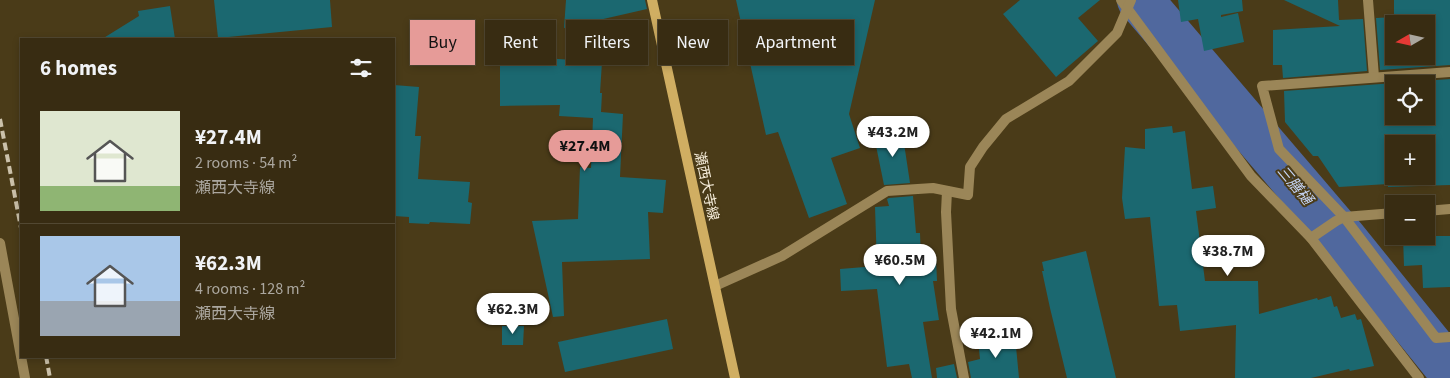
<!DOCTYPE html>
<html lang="en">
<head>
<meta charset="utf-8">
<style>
	:root { --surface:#382c12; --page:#433820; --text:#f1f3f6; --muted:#aba79f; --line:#524832; --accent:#e69b98 }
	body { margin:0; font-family:"Source Sans 3","Noto Sans JP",sans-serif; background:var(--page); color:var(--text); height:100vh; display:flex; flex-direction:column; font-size:19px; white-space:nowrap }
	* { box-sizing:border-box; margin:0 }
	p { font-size:16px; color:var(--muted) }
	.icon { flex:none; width:28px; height:28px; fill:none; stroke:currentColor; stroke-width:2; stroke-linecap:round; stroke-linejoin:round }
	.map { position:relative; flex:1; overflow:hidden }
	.panel { position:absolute; left:20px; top:38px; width:375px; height:320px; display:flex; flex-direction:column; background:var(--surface); border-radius:0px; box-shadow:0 2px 8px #0003,0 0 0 1px var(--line) }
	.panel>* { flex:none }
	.guide { position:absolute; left:410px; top:20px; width:475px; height:45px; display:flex; gap:10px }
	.needle { width:32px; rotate:261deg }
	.controls { position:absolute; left:1385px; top:15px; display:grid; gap:10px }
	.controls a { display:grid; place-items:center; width:50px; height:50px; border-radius:0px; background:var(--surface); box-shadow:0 2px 8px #0003,0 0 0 1px var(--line); font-size:25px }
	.price { position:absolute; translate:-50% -42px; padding:0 11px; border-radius:18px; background:#fff; color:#222; font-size:16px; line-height:32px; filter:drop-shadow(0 1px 2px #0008) }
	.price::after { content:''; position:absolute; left:50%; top:30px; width:15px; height:11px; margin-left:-8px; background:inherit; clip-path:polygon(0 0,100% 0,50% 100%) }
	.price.on { background:var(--accent); color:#111 }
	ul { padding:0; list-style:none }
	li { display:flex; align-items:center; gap:15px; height:125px; padding:0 20px }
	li+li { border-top:1px solid var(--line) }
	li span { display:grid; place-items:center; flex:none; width:140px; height:100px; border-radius:0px; color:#555 }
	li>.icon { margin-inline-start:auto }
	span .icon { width:60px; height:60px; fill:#fffc; stroke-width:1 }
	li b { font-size:21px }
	h2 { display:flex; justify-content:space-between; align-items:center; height:60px; padding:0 20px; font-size:21px }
	.tag { padding:0 18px; border-radius:0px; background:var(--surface); box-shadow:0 2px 8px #0003,0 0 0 1px var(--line); font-size:18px; line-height:45px }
	.tag.on { background:var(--accent); color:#111 }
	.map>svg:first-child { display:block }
</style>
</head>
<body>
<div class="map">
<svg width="1450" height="378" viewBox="0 0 1450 378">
	<rect width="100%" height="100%" fill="#4a3b18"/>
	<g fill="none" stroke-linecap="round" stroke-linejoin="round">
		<path stroke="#50689e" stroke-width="46" d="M1140,0L1344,239L1450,370"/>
	</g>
	<g fill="#1b6870" fill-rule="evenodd">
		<path d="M214,0H330L332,27L218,38Z"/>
		<path d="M566,0H645L647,9L564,28Z"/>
		<path d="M736,0H875L849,114L860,148L831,158L847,204L809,218L778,132L766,135Z"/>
		<path d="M1020,0H1100L1078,18L1098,41L1056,77L1003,14Z"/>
		<path d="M1178,0H1242L1243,11L1221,15V17L1238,13L1244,42L1204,51L1198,19L1181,22Z"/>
		<path d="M1284,0H1338L1339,20L1363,19L1367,71L1283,78L1282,65H1273V30L1340,26Z"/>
		<path d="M1394,0H1450V65L1380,70L1376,18L1394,17ZM1394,24H1426V56H1394Z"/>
		<path d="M170,6L175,39H102L139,16L138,11Z"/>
		<path d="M500,55L602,62L600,93H602L601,112L623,114L620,177L666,180L663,213L648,212L650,259L562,262L564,316L553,317L532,221L578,219L580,167L591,168L593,118L559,116L560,105L500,106Z"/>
		<path d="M1450,79V185L1388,187V184L1339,187L1318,156H1313L1285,122L1284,91ZM1394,84H1426V116H1394ZM1394,144H1426V176H1394Z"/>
		<path d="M394,85L419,87L415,136H421L418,179L470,182L468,202L472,203L470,224L430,222L429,224L409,223V217L394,216Z"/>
		<path d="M1172,126L1173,133L1185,131L1192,189L1213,186L1216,208L1196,211L1205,281H1258L1259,314L1317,298L1318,300L1331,296L1334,307L1337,306L1341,318L1355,314L1357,320L1361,319L1374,366L1350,371L1349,369L1311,378H1235L1236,325L1180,331L1177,305L1159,306L1150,217L1125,219L1122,198L1125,147L1145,149V129Z"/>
		<path d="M902,130L910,183L884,185L874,136Z"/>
		<path d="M913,196L916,233H920L921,259H936L937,281H933L939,320L923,322L932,378H912L909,364L887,367L877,289L841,291L840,269L877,266L875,207L889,206L887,199L889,198Z"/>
		<path d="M1403,236H1450V287L1423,288L1422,265L1404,266Z"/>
		<path d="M1086,251L1096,294L1116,378H1067L1050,308L1042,271H1044L1042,262Z"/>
		<path d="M667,319L673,349L565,372L558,342Z"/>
		<path d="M502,326H524L523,345H502Z"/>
		<path d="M1015,336L1019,378H971L968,362L980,359L978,340Z"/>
		<path d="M954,364L957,378H937L936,368Z"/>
	</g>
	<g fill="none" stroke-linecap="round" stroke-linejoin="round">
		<g stroke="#9b8658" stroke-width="10">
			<path d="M1121,0L1251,176L1311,238L1419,378"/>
			<path d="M1368,0L1374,77"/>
			<path d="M1450,72L1262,86L1279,149L1344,217L1436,338L1450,337"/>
			<path d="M947,191L946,212L951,309L964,378"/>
			<path d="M1426,211L1450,209"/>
			<path d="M1311,238L1336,221L1344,217L1394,213"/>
			<path d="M0,243L25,378"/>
			<path d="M715,286L782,256L887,191L933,188L968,195L970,167L983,147L1006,119L1069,81L1117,33L1131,0"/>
		</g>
		<path stroke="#d0ae62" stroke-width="10" d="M652,0L735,378"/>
		<g stroke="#cbc1aa" stroke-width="4" stroke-dasharray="8 4" stroke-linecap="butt">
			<path d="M0,119L21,228"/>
			<path d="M46,356L50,378"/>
		</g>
	</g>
	<g text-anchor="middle" stroke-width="4" stroke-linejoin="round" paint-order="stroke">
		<g font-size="14" fill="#f4ebd8" stroke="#4a3b18">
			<text transform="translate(707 186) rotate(78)" y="5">瀬西大寺線</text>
		</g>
		<g font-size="15" font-style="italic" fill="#c6d5f6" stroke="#4a3b18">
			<text transform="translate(1295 185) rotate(50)" y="5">三膳樋</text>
		</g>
	</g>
</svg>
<div class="controls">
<a><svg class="needle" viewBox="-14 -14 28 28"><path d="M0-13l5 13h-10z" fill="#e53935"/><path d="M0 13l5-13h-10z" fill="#aba79f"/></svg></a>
<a><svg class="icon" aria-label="locate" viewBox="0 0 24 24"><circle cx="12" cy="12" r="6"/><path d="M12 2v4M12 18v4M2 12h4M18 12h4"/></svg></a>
<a>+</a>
<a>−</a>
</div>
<b class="price" style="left:893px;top:158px">¥43.2M</b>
<b class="price on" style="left:585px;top:172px">¥27.4M</b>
<b class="price" style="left:1228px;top:277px">¥38.7M</b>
<b class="price" style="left:900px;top:286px">¥60.5M</b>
<b class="price" style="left:513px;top:335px">¥62.3M</b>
<b class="price" style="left:996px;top:359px">¥42.1M</b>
<div class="guide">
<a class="tag on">Buy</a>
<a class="tag">Rent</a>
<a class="tag">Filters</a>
<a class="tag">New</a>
<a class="tag">Apartment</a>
</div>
<section class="panel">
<h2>6 homes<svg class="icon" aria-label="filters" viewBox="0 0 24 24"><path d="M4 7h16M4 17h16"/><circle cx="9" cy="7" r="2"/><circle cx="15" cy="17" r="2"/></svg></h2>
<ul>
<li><span style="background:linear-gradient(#dfe7d0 75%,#8fb573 0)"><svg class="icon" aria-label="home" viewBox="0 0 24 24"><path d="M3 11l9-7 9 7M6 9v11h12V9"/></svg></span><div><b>¥27.4M</b><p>2 rooms · 54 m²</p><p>瀬西大寺線</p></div></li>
<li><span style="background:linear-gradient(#a9c7e8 65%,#9aa5b1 0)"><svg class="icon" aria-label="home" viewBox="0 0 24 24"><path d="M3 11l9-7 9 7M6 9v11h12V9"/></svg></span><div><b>¥62.3M</b><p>4 rooms · 128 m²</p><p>瀬西大寺線</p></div></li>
</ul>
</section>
</div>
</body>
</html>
